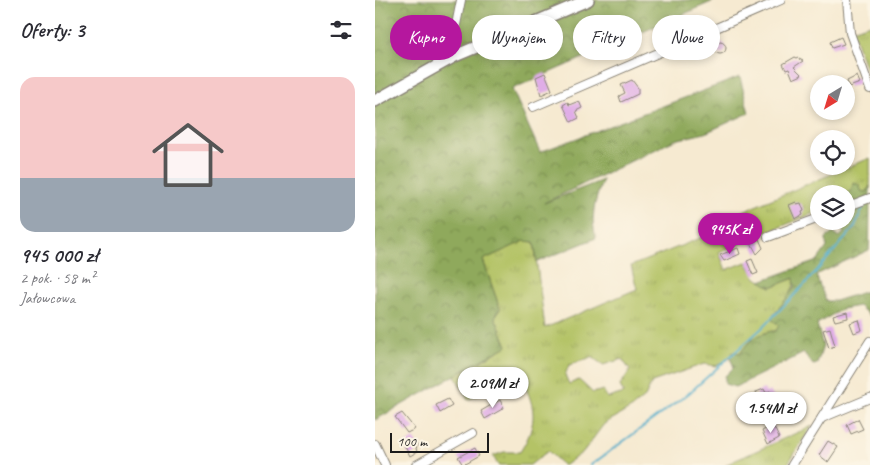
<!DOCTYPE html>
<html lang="pl">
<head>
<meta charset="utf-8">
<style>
	:root { --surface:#fff; --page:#f2f2f3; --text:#2b2b33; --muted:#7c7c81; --line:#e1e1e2; --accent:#b5179e }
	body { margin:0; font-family:Caveat,sans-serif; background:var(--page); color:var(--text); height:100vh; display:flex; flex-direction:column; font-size:19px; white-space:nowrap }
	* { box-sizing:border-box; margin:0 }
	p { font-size:16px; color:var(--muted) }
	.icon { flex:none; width:28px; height:28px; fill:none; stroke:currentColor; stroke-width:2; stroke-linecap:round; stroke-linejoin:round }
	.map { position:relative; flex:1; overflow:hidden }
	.sheet { display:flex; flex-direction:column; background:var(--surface); width:375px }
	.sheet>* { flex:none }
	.hud { position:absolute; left:15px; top:15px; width:405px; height:45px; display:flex; gap:10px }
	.needle { width:32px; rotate:218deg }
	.tools { position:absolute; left:435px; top:75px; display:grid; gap:10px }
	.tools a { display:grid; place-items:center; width:45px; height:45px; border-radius:50%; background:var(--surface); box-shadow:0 2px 8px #0003; font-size:25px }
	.scale { position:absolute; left:15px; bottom:12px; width:99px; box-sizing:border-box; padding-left:5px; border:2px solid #1c1c1c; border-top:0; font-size:14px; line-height:18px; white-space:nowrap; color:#1c1c1c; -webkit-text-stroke:4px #fcf5e5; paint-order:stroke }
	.price { position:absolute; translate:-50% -42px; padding:0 11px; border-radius:18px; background:#fff; color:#222; font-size:16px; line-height:32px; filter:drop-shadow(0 1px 2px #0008) }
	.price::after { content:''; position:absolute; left:50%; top:30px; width:15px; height:11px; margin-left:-8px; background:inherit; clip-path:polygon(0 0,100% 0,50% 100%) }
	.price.selected { background:var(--accent); color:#fff }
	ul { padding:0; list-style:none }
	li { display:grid; align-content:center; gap:10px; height:265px; padding:0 20px }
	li+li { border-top:1px solid var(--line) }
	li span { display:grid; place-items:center; height:155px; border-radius:15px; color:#555 }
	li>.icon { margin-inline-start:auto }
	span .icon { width:90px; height:90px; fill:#fffc; stroke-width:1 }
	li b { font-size:21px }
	h2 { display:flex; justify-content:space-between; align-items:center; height:60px; padding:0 20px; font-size:21px }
	.chip { padding:0 18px; border-radius:22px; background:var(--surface); box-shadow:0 2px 8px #0003; font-size:18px; line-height:45px }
	.chip.selected { background:var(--accent); color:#fff }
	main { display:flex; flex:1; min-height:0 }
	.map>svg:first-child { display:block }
</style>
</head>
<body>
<main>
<section class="sheet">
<h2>Oferty: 3<svg class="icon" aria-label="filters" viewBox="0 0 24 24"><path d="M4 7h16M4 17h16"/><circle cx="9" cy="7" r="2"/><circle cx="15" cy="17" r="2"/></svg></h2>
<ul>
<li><span style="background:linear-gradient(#f6c9c9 65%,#9aa5b1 0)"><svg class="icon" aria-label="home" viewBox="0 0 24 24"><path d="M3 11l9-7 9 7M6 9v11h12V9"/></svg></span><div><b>945 000 zł</b><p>2 pok. · 58 m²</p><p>Jałowcowa</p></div></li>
</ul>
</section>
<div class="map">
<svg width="495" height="465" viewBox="0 0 495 465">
	<defs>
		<pattern id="grass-tufts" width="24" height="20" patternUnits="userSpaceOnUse" patternTransform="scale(1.25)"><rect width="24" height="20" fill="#b4c366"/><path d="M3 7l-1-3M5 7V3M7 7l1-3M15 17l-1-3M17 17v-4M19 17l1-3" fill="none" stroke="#9aa758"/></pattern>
		<pattern id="forest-crowns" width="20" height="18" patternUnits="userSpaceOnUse" patternTransform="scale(1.25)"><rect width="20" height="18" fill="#8fa95b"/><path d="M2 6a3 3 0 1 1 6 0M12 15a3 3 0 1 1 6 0" fill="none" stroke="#74894a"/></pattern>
	</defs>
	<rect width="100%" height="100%" fill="#fcf5e5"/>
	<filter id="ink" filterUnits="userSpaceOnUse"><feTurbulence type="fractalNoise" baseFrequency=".02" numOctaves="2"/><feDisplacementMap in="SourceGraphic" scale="10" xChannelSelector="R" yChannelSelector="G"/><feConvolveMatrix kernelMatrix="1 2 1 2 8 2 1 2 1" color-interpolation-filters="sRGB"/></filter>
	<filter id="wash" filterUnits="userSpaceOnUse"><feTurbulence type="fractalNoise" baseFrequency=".0096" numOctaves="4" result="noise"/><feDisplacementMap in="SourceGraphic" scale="20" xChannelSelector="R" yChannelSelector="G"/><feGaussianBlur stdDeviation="1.12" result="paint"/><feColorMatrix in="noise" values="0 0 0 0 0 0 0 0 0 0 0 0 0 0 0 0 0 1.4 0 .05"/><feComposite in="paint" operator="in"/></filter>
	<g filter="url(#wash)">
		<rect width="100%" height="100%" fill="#f6ead1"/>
		<g fill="url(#grass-tufts)" stroke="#687041" fill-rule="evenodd">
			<path d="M495,24V80L477,30Z"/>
			<path d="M495,158V185L492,192L444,194V211L344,252L351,270L371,262L381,278L396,287L420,278C419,295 404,305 396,319L405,325L401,331C387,331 372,342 366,353L358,352L355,358L341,366L329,364L277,382L270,397L258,407L229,424L208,452L190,465H188L173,451L155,465H123L118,456L129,452H145C164,422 161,405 144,375L93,400L80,376L132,346L120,317L125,309L108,260L149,241L159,242L170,328L262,289L256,266L343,231L354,217ZM217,357L228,365L247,359L255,370L245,386L249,393L233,398L228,390L218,393L204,380L194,384L190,375L194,365Z"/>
			<path d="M437,426L412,465H351L352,464Z"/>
		</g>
		<g fill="url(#forest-crowns)" stroke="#56623c">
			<path d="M0,0H341L137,89L165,152L365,77L374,113L330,133L300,140L169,203L228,180C220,200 215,216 221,238L162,262L159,242L149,241L108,260L125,309L120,317L132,346L0,420Z"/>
			<path d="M479,183L485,185L486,191L492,192L495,186L494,250L441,275L451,301H460L495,290V316L484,306L467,309L442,324L448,346L442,364L438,365L429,353L360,387L350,384V376L359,367L355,358L358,352L366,353C372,341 387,331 401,331L404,325L396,319L412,298L420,286L419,278L396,287L385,281L442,261L452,247L451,238L458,233L464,237L469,233L464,227V221H471V194H463L475,192Z"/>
		</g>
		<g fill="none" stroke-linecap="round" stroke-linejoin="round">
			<path stroke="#4caccb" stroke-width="2" d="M216,465L313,394L387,328L431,283L479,228L490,203"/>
		</g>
		<g id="blocks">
			<g fill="#e0ade7">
				<path d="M288,31L292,41L284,44L280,35Z"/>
				<path d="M466,37L469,44L457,48L455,42Z"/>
				<circle cx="345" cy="48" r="6"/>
				<path d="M420,57L428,61L419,67L427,75L418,79L414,69L411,70L408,64Z"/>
				<path d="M170,73L177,90L166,95L161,77Z"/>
				<path d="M482,76L485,83L474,87L472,81Z"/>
				<path d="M257,80L263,88V94L246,102L244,96L250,93L246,85Z"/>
				<path d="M204,101L207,108L201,111L204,118L196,122L188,105L193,102L194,105Z"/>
				<path d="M421,202L422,204L426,203L429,211L427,212L428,215L420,219L414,205Z"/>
				<path d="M384,239L388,248L382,254L376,243Z"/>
				<path d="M363,248L365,254L349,261L345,255Z"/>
				<path d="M377,259L383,273L378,275L372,261Z"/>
				<path d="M472,312L473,318L460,321L458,316Z"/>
				<path d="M484,320L487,330L479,333L475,323Z"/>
				<path d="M455,328L460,346L454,348L448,330Z"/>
				<path d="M389,389L391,393L395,391L400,400L394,403L395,407L389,409L381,392Z"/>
				<path d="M73,399L77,406L65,413L61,405Z"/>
				<path d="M125,400L129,408L110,419L106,411Z"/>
				<path d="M27,413L40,429L32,433L20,417Z"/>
				<path d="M483,419L488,429L476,434L472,425Z"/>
				<path d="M398,425L404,438L393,444L387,431Z"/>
				<path d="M39,439L43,446L41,448L42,452L35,456L29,445Z"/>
				<path d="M453,441L463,447L453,462L444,455Z"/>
				<path d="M100,448L104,456L88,465L83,457Z"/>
			</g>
		</g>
	</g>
	<g filter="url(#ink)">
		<use href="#blocks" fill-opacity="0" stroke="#898376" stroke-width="1"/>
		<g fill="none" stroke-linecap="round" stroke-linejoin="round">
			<g stroke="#898376" stroke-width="10">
				<g id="street">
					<path d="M472,0L475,33L495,89"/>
					<path d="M80,56L77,45L86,0"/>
					<path d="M158,107L406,0"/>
					<path d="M471,207L495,198"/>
					<path d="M393,237L444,218"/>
					<path d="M447,418L495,398"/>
					<path d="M0,444L10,465"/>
					<path d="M41,465L98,433"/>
					<path d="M417,465L495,341"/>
				</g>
			</g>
			<g stroke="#898376" stroke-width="14">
				<path id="secondary" d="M0,101L80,56L213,0"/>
			</g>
			<use href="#street" stroke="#fff" stroke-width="8"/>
			<use href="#secondary" stroke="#fff" stroke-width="11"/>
		</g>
	</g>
</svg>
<div class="tools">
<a><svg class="needle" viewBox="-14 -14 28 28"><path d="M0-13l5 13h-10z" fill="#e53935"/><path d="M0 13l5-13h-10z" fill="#7c7c81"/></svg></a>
<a><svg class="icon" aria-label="locate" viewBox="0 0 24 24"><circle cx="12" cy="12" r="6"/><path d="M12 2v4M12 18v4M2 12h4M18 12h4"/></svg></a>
<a><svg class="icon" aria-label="layers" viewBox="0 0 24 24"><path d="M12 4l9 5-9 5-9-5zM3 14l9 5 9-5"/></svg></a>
</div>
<div class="scale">100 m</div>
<b class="price selected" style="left:355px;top:255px">945K zł</b>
<b class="price" style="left:118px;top:409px">2.09M zł</b>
<b class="price" style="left:396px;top:434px">1.54M zł</b>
<div class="hud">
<a class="chip selected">Kupno</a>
<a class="chip">Wynajem</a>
<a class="chip">Filtry</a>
<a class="chip">Nowe</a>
</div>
</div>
</main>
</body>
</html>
